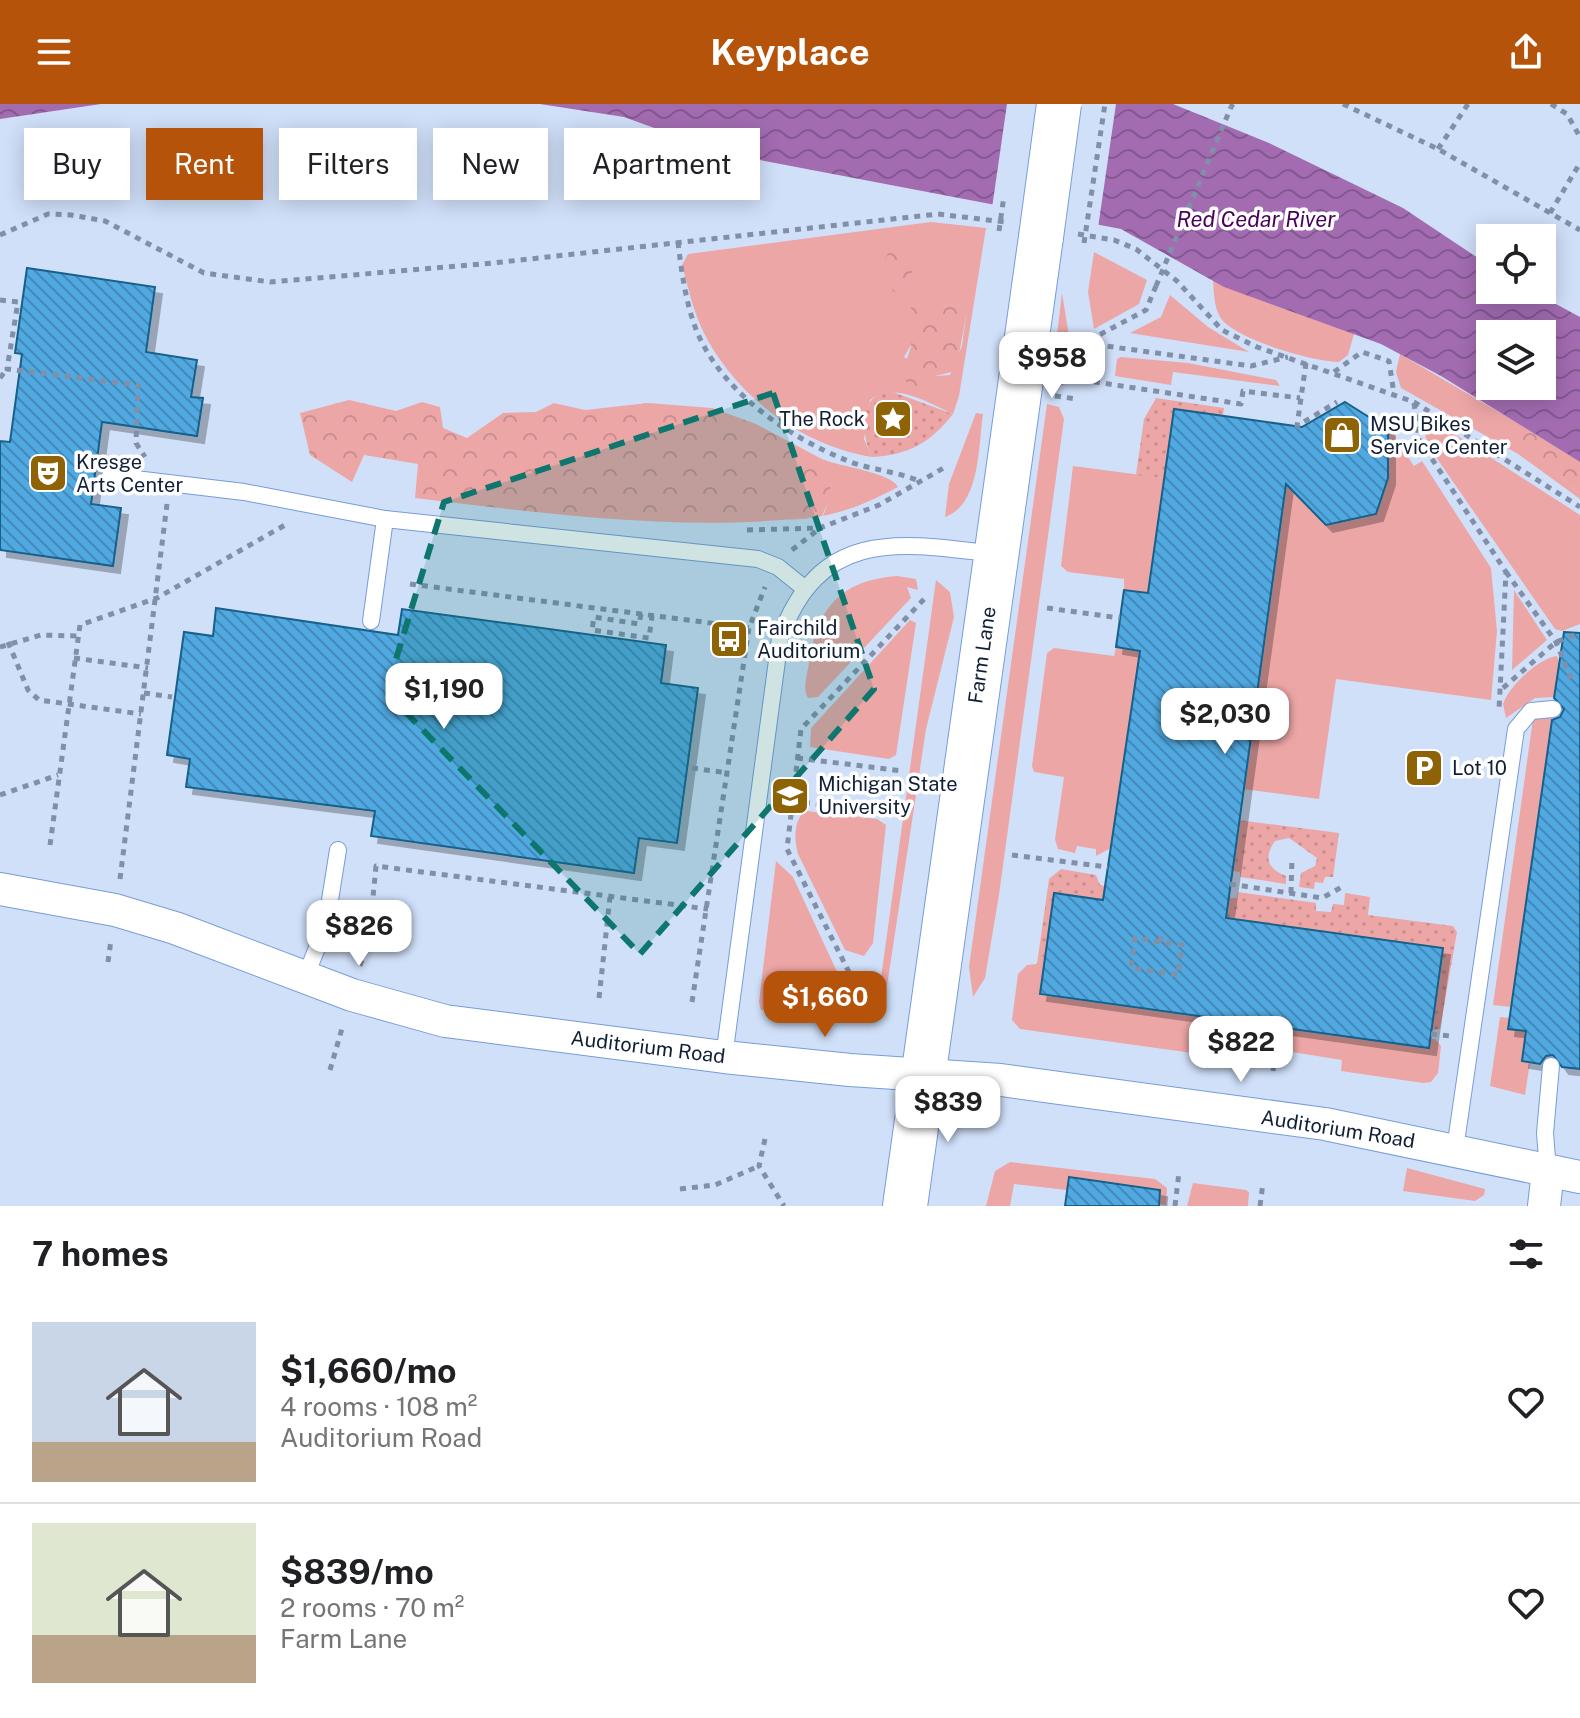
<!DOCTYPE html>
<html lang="en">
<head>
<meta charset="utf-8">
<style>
	:root { --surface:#fff; --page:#f2f2f2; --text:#202124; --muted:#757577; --line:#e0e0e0; --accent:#b45309 }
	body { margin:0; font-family:"Public Sans",sans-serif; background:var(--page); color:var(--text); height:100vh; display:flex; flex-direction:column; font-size:30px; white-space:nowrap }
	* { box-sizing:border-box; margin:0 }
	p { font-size:26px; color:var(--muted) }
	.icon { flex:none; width:44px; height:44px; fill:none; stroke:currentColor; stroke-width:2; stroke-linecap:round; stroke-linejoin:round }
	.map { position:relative; height:1102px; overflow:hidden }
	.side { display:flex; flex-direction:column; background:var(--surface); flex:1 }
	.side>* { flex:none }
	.top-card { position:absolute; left:24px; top:24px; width:800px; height:72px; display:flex; gap:16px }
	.fabs { position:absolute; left:1476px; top:120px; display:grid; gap:16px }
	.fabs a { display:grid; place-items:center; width:80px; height:80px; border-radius:0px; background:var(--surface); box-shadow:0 4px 20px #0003; font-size:40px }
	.price { position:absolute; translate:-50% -68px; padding:0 18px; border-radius:16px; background:#fff; color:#222; font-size:26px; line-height:52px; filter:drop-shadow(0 2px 4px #0008) }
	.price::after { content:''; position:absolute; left:50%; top:48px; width:24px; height:18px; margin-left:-12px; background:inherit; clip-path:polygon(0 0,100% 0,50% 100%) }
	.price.active { background:var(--accent); color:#fff }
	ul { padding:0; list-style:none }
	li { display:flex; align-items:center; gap:24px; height:200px; padding:0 32px }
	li+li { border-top:2px solid var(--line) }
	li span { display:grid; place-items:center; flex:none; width:224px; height:160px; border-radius:0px; color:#555 }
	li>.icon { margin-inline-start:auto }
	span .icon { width:96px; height:96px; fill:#fffc; stroke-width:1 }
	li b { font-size:34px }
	h2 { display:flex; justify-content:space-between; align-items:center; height:96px; padding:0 32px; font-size:34px }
	.chip { padding:0 28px; border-radius:0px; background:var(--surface); box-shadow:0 4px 20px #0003; font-size:28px; line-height:72px }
	.chip.active { background:var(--accent); color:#fff }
	header { display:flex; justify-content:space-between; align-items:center; height:104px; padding:0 32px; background:var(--accent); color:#fff; font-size:36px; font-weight:700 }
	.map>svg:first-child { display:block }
</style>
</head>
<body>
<header><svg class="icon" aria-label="menu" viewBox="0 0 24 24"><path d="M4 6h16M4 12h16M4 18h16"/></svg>Keyplace<svg class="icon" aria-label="share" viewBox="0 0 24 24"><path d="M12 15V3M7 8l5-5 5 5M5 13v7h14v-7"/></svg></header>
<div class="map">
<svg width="1580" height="1102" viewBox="0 0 1580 1102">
	<defs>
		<pattern id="forest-crowns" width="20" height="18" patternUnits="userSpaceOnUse" patternTransform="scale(2)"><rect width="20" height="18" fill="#eda6a6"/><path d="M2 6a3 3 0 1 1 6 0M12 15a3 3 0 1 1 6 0" fill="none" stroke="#ca8e90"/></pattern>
		<pattern id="garden-dots" width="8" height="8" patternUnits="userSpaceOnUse" patternTransform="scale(2)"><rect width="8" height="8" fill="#eda6a6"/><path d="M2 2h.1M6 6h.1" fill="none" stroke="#ca8e90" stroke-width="1.8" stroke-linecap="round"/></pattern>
		<pattern id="water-waves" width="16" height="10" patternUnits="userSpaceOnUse" patternTransform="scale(2)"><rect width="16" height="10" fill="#a36cb1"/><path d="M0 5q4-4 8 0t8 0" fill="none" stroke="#835891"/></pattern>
		<pattern id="building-back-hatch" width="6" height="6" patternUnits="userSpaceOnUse" patternTransform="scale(2)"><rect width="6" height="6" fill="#51a9e1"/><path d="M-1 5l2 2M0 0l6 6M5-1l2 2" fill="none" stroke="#4289b7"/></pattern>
		<filter id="shadow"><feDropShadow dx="7" dy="7" stdDeviation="0" flood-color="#0004"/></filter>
	</defs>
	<rect width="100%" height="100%" fill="#d0e0f9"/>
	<g fill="#eda6a6" fill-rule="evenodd">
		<path d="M931,118L986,124L959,292L953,310C929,299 894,277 870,296L864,335L872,353C802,342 734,291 703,227C693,206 688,183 682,161L688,150ZM966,212L962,242L950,271L935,272L904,253L911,241Z"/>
		<path d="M1094,148L1147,176L1139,200L1094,225L1088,188Z"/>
		<path d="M1213,176L1354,230L1348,251L1339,258C1310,257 1247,238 1225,219C1214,209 1214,190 1213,176Z"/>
		<path d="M1062,189L1071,244L1068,276L1063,281H1051Z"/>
		<path d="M1170,191L1208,223L1249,248L1130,229L1161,213Z"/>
		<path d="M1400,250L1514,317L1515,335L1580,390V395L1518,350L1401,284L1396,268Z"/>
		<path d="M1121,253L1188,259L1276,276L1280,282L1173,268L1171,281L1115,272L1117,255Z"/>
		<path d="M1047,300L1059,303L1064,315L999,791L985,874L973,893L969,863Z"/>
		<path d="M976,309L983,310C978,342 981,400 945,413L949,380Z"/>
		<path d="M1394,311L1402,325L1394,332L1414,362L1422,357L1491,464L1497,527L1491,596L1336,575L1319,695L1243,685L1286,380L1326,421L1376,410L1388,373V325Z"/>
		<path d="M1427,319L1448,326L1580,411V520L1562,527L1555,525L1429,343L1424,328Z"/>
		<path d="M822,355C841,363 890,368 898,383C861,403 828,415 786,416L823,412C832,390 834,376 822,355Z"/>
		<path d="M1073,362L1164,374L1149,489L1124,486V475L1068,468L1061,462Z"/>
		<path d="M897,472L916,475L918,486L907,483L911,494L818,593L808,594C802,584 808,569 809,558C817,504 841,476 897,472Z"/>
		<path d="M936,476L950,488L954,513L926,625L887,882L881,874Z"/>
		<path d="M1514,486L1547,536L1512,566Z"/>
		<path d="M910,516L916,519L896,651L889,655L810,643L811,624Z"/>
		<path d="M1116,543L1140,547L1111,744L1096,752V745L1077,742L1075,749L1058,745L1055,735L1064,673L1034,668L1032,662L1047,549L1054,544L1114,552Z"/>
		<path d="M1557,552L1562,567L1555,593L1535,594L1506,614L1503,600C1509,582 1539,554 1557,552Z"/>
		<path d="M1552,611L1511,903L1493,901L1533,615Z"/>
		<path d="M807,707L877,715L886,721L873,839L864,852L845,846L798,750C794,737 793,713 807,707Z"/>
		<path d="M776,757L793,773L845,885L842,901L810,912L761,906L759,898Z"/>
		<path d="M1037,860H1044L1040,891L1273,922L1269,950L1257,958L1020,925L1012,916L1018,870L1027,861Z"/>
		<path d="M1500,913L1509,914L1508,925L1526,927L1522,957L1530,958L1525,991L1490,982Z"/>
		<path d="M1285,924L1429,944L1430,935H1435L1441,942L1438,969L1431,978L1423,979L1341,967L1342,956L1286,947Z"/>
		<path d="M1010,1058L1155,1075L1167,1084L1166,1101L1111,1093L1112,1079L1070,1073L1067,1086L1014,1080L1010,1102H986L995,1067Z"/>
		<path d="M1407,1064L1485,1085L1484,1091L1475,1097L1403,1087Z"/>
		<path d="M1193,1079L1246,1086L1249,1088L1248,1102H1187Z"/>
	</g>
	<g fill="url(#forest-crowns)">
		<path d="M902,139L912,142L918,151L905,187L894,188L887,180L891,167L885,154L893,143Z"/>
		<path d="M930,192H940L963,203L966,212L956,267L935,272L932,282C918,284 909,283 901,272C903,262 910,249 911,241C913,222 902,223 914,197Z"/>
		<path d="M349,296L396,307L422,298L440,303L443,324L467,334L503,309L536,308L554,299L585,306L648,299L712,304L756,320L822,355L831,371L830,394L822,412C685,429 551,410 415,394L418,360L364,351L352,378L310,351L300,309Z"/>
		<path d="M1514,317L1580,358V390L1514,335Z"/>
	</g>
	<g fill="url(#garden-dots)">
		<path d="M890,287L953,310C931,338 909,351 872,353C861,330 857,291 890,287Z"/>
		<path d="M1156,294L1224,304L1223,312L1174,306L1164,374L1136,371L1144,315Z"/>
		<path d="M1238,716L1339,729L1333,773H1325L1323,779L1315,778L1314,785L1299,783L1301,769L1315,762L1317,754L1289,734L1275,737C1263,754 1268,765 1286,772V780L1240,773V768L1233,767Z"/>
		<path d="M1061,765L1096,771L1100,781L1105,782L1110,797L1054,789L1044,860H1037L1049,775Z"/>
		<path d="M1238,788L1316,799V807L1331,808L1333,800L1344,801L1345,789L1370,793L1368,811L1453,822L1457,828L1440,925L1431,926L1442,844L1220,813L1229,794H1237Z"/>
	</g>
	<g fill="url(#water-waves)" fill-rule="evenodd">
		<path d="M0,0H101L0,15Z"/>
		<path d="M540,0H1173L1269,39L1403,104L1490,162V186H1530L1580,213V358L1441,272L1381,240L1224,183L1121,125L723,49L624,13ZM1490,230H1542V282H1490Z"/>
	</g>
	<path fill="#d0e0f9" d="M1007,0H1116L1098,124L992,104Z"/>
	<g fill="url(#building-back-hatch)" stroke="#15608a" stroke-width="2" filter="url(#shadow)">
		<path d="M27,164L155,183L146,248L197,256L191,293L203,294L197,332L102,318L91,400L121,404L113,462L0,446V337L10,338L22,250L15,249Z"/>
		<path d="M1345,298L1388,325V374L1376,410L1326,421L1286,380L1226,814L1443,844L1429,944L1040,890L1054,789L1103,796L1140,547L1116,543L1124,486L1148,489L1174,305L1302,323Z"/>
		<path d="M216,504L398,531L402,505L666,541L661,579L698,584L677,739L639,734L634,769L371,732L375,707L186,683L190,655L167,651L184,528L213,532Z"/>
		<path d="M1564,528L1580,529V965L1562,963L1553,951L1546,952L1540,960L1522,957L1526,927L1508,925L1552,616L1560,613L1564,605L1554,594Z"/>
		<path d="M1069,1073L1160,1086L1159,1102H1065Z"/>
	</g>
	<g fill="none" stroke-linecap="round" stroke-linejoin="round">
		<g stroke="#779cd7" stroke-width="18">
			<g id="lane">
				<path d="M110,372L244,388L385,415L758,455L778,463L804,484"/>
				<path d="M371,517L385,415"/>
				<path d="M305,874L326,821L338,746"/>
				<path d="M724,953L780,534C820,424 898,438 995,450"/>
				<path d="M1455,1045L1516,625L1531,607L1553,605"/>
				<path d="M1548,1067L1545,1029L1551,962"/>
			</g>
		</g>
		<g stroke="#779cd7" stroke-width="34">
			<g id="street">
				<path d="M0,785L115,806L175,824L352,891L445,917L724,953L850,966L1001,976L1325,1020L1580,1073"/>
				<path d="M1544,1102L1548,1067"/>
			</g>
		</g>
		<g stroke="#779cd7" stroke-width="46">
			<path id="secondary" d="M905,1102L1041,133"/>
		</g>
		<g stroke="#8190a8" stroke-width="5" stroke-dasharray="6 6" stroke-linecap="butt">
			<path d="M1343,0L1438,45L1580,126"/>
			<path d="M1551,0L1567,10L1580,33"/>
			<path d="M1231,3L1233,0"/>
			<path d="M1438,45L1468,0"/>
			<path d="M1550,109L1580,59"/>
			<path d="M1078,130L1114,136L1136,145L1177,177L1222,226L1257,243L1414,298L1580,403"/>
			<path d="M0,131L48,110L71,111L105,117L204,169L270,178L493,159L938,110L1005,118"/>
			<path d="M678,138C681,165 685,192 693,217C715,284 786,332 848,357C871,366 896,367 919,377"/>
			<path d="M1156,182L1146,206L1084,239L1251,262L1288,253"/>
			<path d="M0,196L18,198L7,265L138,281L136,339L145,353"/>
			<path d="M1306,259L1297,322L1337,298"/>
			<path d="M1334,268L1362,248L1389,257L1394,290"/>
			<path d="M0,274L7,265"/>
			<path d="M1082,276L1241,300L1243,287L1300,294"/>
			<path d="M1055,292L1077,295"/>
			<path d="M1414,299L1419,335L1506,468L1499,606"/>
			<path d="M747,426L820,424L879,401L947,362"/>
			<path d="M792,446L819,425"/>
			<path d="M1506,468L1556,538L1572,577"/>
			<path d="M410,480L749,524"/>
			<path d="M1047,504L1120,514"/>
			<path d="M641,510L639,520L594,513L592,526L649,534L652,512"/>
			<path d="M8,538L28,586L39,596L141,610"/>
			<path d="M0,543L41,531L77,532"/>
			<path d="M74,554L148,564"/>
			<path d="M1503,584L1556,538L1580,529"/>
			<path d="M144,589L172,593"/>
			<path d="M797,654L903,667"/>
			<path d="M692,664L728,669"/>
			<path d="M0,691L58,671"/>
			<path d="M792,697L897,710"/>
			<path d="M50,741L80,521L157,494L285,421"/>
			<path d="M1012,751L1108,763"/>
			<path d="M120,775L167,400"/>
			<path d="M1230,780L1322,794L1342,783"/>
			<path d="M1291,789L1292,753"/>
			<path d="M1160,838L1135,834L1131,864L1178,871L1182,841L1160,838L1161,832"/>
			<path d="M108,858L111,836"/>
			<path d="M360,862L369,834L376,762L708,805"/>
			<path d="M860,890L787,745L801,625L927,492"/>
			<path d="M599,894L610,793"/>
			<path d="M692,898L749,524L765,483"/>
			<path d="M1431,930L1450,932"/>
			<path d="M330,966L343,921"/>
			<path d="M1273,967L1279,923"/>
			<path d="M765,1035L759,1062L784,1102"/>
			<path d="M680,1085L715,1081L759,1062"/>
			<path d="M1175,1102L1179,1068"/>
			<path d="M1260,1102L1263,1079"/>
		</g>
		<use href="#lane" stroke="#fff" stroke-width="16"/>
		<use href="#street" stroke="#fff" stroke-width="32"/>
		<use href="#secondary" stroke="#fff" stroke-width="44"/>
		<g stroke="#779cd7" stroke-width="46" stroke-linecap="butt">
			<path id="secondary-bridge" d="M1041,133L1059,0"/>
		</g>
		<g stroke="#8190a8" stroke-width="5" stroke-dasharray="6 6" stroke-linecap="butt">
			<path d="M999,127L1004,92"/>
			<path d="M1084,139L1105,0"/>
			<path d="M1156,182L1231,3"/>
		</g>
		<use href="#secondary-bridge" stroke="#fff" stroke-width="44"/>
	</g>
	<path fill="#0f766e" fill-opacity="0.2" stroke="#0f766e" stroke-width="6" stroke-dasharray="16 10" stroke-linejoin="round" d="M773,289L874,585L640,850L386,588L444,398Z"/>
	<defs>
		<g id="sight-square" transform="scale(2)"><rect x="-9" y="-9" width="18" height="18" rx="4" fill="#8d6306" stroke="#fff"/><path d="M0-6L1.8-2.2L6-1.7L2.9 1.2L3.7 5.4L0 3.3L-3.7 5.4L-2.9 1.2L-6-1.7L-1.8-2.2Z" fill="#fff"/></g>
		<g id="shop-square" transform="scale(2)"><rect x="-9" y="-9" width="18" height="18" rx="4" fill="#8d6306" stroke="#fff"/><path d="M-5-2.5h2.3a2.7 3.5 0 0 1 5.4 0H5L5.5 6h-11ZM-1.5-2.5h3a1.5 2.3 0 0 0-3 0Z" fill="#fff"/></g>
		<g id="theatre-square" transform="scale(2)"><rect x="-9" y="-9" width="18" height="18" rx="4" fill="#8d6306" stroke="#fff"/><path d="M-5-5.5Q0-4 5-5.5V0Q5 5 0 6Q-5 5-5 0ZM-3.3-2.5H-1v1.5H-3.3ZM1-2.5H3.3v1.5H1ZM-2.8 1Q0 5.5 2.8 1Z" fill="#fff"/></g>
		<g id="bus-square" transform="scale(2)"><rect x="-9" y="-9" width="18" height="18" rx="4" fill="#8d6306" stroke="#fff"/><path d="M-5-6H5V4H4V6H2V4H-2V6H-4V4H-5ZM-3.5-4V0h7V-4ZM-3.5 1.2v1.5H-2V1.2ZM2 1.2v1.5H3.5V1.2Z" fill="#fff"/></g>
		<g id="parking-square" transform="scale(2)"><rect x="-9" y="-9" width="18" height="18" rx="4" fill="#8d6306" stroke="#fff"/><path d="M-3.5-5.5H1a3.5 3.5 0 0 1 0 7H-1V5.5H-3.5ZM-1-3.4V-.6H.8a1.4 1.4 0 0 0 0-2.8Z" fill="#fff"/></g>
		<g id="university-square" transform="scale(2)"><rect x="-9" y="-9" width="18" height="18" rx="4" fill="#8d6306" stroke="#fff"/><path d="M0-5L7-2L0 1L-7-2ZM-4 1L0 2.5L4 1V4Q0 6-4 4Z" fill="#fff"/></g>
	</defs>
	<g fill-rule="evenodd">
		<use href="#sight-square" x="893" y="315"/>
		<use href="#shop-square" x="1342" y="331"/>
		<use href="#theatre-square" x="48" y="369"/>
		<use href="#bus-square" x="729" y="535"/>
		<use href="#parking-square" x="1424" y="664"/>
		<use href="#university-square" x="790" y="692"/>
	</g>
	<g text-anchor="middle" stroke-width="7" stroke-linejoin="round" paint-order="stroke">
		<g font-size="20" fill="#111f36" stroke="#fff" text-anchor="start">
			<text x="865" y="322" text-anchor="end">The Rock</text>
			<text x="1370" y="327">MSU Bikes<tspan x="1370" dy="23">Service Center</tspan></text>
			<text x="76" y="365">Kresge<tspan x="76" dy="23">Arts Center</tspan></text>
			<text x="757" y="531">Fairchild<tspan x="757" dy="23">Auditorium</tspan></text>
			<text x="1452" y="671">Lot 10</text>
			<text x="818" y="687">Michigan State<tspan x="818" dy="23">University</tspan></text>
		</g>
		<g font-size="20" fill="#111f36" stroke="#fff">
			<text transform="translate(982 551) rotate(-82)" y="7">Farm Lane</text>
			<text transform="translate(648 943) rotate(7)" y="7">Auditorium Road</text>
			<text transform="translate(1338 1025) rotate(9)" y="7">Auditorium Road</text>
		</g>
		<g font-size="22" font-style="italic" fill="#4a005a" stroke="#fff">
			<text x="1256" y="123">Red Cedar River</text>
		</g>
	</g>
</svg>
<div class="fabs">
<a><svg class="icon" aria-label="locate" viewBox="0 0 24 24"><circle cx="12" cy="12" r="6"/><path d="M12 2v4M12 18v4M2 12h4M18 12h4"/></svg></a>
<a><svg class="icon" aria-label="layers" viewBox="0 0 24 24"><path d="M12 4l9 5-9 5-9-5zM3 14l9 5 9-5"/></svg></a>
</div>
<b class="price" style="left:1052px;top:296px">$958</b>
<b class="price" style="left:444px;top:627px">$1,190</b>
<b class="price" style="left:1225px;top:652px">$2,030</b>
<b class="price" style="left:359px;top:864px">$826</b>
<b class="price active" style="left:825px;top:935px">$1,660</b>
<b class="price" style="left:1241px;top:980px">$822</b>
<b class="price" style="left:948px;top:1040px">$839</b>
<div class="top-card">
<a class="chip">Buy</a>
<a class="chip active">Rent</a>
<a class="chip">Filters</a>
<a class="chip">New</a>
<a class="chip">Apartment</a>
</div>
</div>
<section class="side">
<h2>7 homes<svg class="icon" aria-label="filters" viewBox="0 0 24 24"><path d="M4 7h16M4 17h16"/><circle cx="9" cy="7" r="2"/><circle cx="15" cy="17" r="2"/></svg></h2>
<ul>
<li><span style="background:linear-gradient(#c9d6e8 75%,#b9a48a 0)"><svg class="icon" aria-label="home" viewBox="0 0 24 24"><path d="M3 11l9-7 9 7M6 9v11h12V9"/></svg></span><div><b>$1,660/mo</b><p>4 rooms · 108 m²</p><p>Auditorium Road</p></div><svg class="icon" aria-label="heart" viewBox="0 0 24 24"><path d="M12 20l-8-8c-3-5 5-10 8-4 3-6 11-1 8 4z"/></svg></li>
<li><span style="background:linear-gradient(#dfe7d0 70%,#b9a48a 0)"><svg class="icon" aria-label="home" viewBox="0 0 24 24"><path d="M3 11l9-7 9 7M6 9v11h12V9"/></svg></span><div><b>$839/mo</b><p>2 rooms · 70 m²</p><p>Farm Lane</p></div><svg class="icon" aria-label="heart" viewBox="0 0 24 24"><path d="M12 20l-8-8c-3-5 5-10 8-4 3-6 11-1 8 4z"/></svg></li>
</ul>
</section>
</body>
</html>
